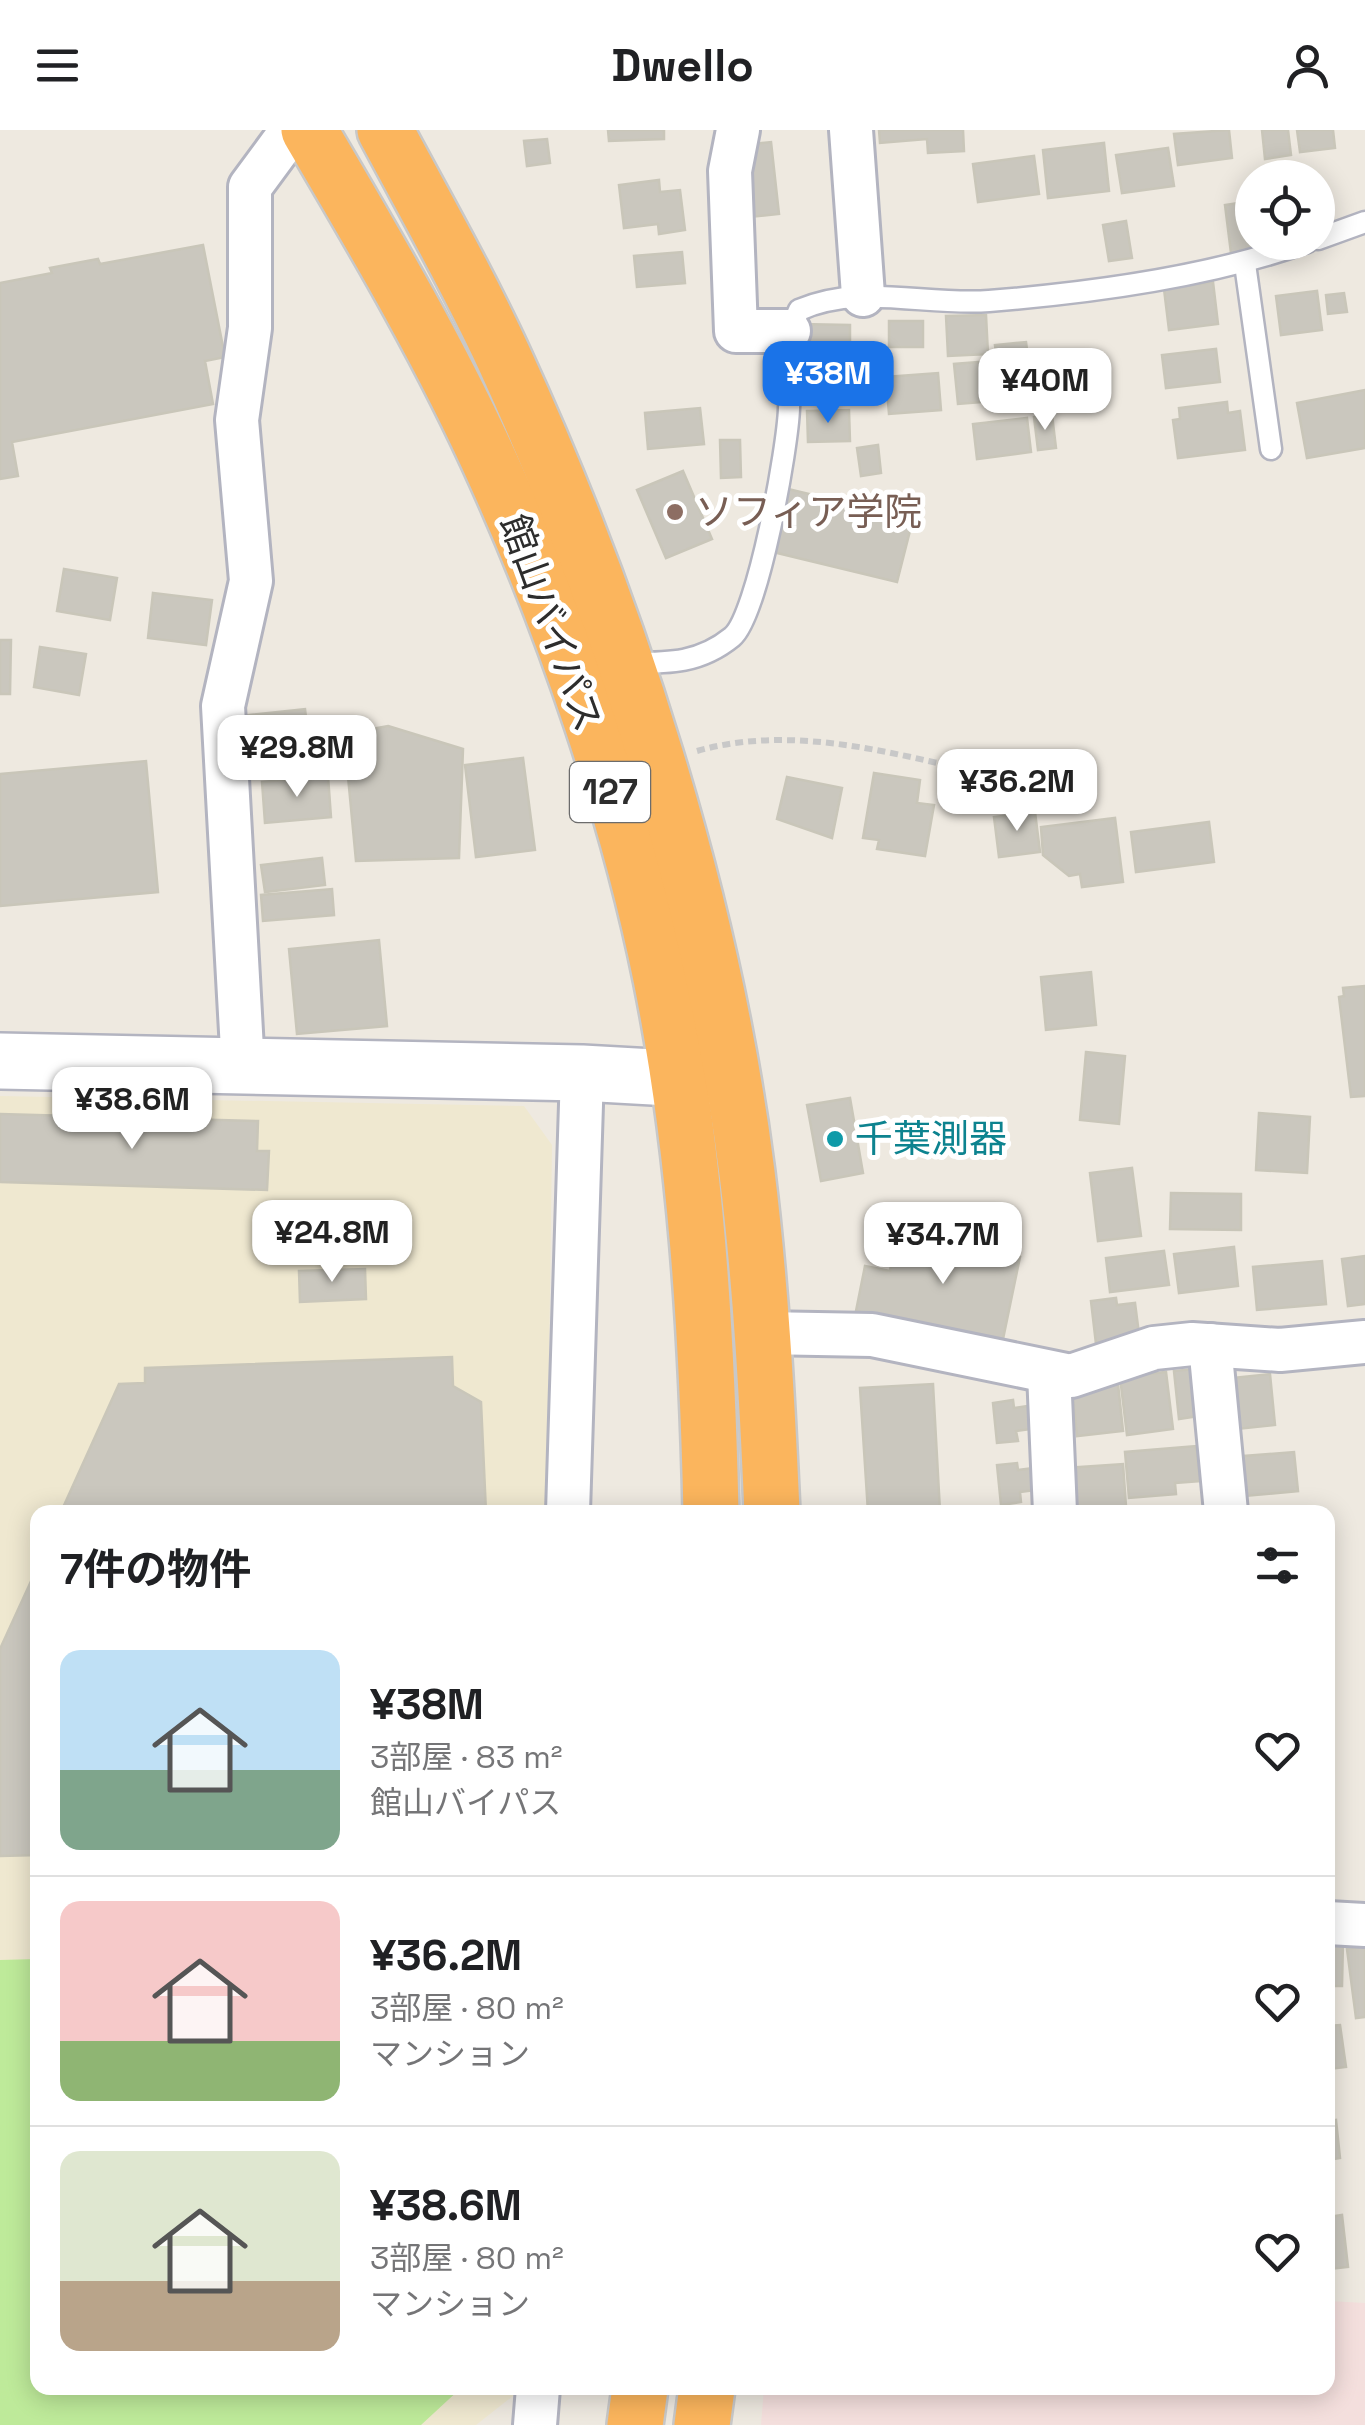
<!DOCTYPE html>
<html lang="ja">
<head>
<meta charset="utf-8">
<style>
	:root { --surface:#fff; --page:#f6f6f6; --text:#202124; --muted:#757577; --line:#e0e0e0; --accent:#1a73e8 }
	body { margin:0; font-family:"Space Grotesk","Noto Sans JP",sans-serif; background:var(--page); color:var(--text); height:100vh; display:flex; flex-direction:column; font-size:38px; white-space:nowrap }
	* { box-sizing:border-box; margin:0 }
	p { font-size:32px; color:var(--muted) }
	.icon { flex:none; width:55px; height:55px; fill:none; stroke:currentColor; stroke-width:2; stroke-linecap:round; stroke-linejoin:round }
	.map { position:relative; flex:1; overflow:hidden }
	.panel { position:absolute; left:30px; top:1375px; width:1305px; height:890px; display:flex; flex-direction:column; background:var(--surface); border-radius:20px; box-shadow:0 5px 25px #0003 }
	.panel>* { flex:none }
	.fabs { position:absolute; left:1235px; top:30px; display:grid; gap:20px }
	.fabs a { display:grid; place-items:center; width:100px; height:100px; border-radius:50%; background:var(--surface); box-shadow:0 5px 25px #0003; font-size:50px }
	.price { position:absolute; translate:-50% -85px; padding:0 22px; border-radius:20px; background:#fff; color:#222; font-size:32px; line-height:65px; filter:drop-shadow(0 2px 5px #0008) }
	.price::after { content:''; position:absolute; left:50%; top:60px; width:30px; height:22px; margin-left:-15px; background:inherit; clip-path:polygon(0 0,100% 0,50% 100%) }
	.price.current { background:var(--accent); color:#fff }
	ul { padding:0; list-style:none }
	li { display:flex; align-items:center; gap:30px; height:250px; padding:0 30px }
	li+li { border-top:2px solid var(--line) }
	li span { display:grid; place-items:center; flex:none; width:280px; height:200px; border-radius:20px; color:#555 }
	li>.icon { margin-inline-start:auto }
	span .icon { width:120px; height:120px; fill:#fffc; stroke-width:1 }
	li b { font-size:42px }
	h2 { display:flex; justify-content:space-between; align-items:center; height:120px; padding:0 30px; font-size:42px }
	header { display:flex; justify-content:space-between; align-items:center; height:130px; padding:0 30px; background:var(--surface); font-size:45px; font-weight:700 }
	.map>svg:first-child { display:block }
</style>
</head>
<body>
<header><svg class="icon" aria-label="menu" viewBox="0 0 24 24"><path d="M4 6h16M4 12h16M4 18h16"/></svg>Dwello<svg class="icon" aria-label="person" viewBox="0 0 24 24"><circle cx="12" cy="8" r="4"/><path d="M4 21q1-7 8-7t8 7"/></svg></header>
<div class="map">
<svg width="1365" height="2295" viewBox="0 0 1365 2295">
	<rect width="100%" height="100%" fill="#eee9e0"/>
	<path fill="#efe8d0" d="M0,966L524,976L552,1015L547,1382H38V2258H513V2266L476,2295H0Z"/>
	<path fill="#f4dfdd" d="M1328,2171L1365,2173V2295H761L764,2258H1328Z"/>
	<path fill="#beea9a" d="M37,1829L38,2258H461L421,2295H0V1830Z"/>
	<g fill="#cac7be" stroke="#c9c6b9" stroke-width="2.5">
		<path d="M608,0H664V9L609,11Z"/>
		<path d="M879,0H963L964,21L928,23L927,9L880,13Z"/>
		<path d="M1229,0L1232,28L1178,35L1174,4Z"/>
		<path d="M1262,0H1288L1291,25L1265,29Z"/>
		<path d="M1297,0H1333L1335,18L1300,22Z"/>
		<path d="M547,9L550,33L527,36L524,11Z"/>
		<path d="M771,12L779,84L750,87L742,15Z"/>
		<path d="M1104,13L1109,61L1048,68L1043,20Z"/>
		<path d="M1168,18L1174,56L1122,63L1116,25Z"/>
		<path d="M1034,26L1039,64L978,72L973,34Z"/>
		<path d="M659,50L660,62L680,60L685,100L659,104L658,94L624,98L619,55Z"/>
		<path d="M1245,72L1252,119L1231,123L1225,75Z"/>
		<path d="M1126,91L1132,128L1109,131L1103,95Z"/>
		<path d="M203,115L225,227L205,231L213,274L12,312L18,346L0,349V153L52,143L50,138L98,129L100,134Z"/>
		<path d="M682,122L685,153L637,157L634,126Z"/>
		<path d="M1213,152L1218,194L1169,200L1164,159Z"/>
		<path d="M1317,161L1322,200L1281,205L1276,166Z"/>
		<path d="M1344,163L1347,182L1328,184L1326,165Z"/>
		<path d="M986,185L988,224L948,226L946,186Z"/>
		<rect x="889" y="191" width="34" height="26"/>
		<path d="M800,194L850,195V223L800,222Z"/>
		<path d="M1026,212L1032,260L1001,264L995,215Z"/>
		<path d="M1216,219L1220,252L1166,258L1162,225Z"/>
		<path d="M990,231L994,271L958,274L954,234Z"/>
		<path d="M938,243L941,280L889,284L886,247Z"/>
		<path d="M1365,260V318L1307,328L1297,273Z"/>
		<path d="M1227,272L1228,283L1240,281L1245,320L1178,328L1173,290L1180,289L1179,278Z"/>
		<path d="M700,278L704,314L648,319L645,283Z"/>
		<path d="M849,280L850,311L808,312L807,281Z"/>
		<path d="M1052,285L1056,318L1038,320L1034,287Z"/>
		<path d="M1027,288L1031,322L977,329L973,294Z"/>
		<path d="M720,310H740L741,347L721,348Z"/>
		<path d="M878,315L881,343L861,346L857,318Z"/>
		<path d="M683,341L712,409L666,428L637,360Z"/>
		<path d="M784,358L913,389L897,452L769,421Z"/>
		<path d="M64,439L117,448L110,490L57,481Z"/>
		<path d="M153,463L212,470L206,515L148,508Z"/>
		<path d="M0,510H11L10,564H0Z"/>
		<path d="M40,517L86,524L79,565L34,557Z"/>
		<path d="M305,579L311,630L258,636L256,614L242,615L239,586Z"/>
		<path d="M388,596L463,619L459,728L356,731L344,604Z"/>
		<path d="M523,628L535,720L476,727L465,635Z"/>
		<path d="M146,631L158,762L0,776V644Z"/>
		<path d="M874,643L920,650L917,673L934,675L925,726L877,719L879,710L863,708Z"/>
		<path d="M328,646L331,687L265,693L262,652Z"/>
		<path d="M787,647L842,658L832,708L777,689Z"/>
		<path d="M1035,682L1040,722L999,727L994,687Z"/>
		<path d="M1115,688L1123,752L1082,757L1080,744L1069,746L1043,725L1041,697Z"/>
		<path d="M1209,692L1214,732L1136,742L1131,702Z"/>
		<path d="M322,728L325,755L265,762L261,735Z"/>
		<path d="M332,759L334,785L263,791L261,765Z"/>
		<path d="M379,810L387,896L297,904L289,819Z"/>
		<path d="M1091,842L1096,895L1046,900L1041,847Z"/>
		<path d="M1365,856V966L1351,967L1339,867L1344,866L1343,858Z"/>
		<path d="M1086,922L1125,926L1119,994L1080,990Z"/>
		<path d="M850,968L863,1043L821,1051L807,975Z"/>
		<path d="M1259,983L1310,987L1307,1043L1256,1040Z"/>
		<path d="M0,984L258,991L257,1021H269L267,1060L0,1052Z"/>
		<path d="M1132,1038L1141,1106L1098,1111L1090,1043Z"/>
		<path d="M1171,1063L1241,1064V1100L1170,1099Z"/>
		<path d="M897,1103L1020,1127L1003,1209L856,1181L865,1136L890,1141Z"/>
		<path d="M1234,1117L1238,1156L1179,1163L1174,1124Z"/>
		<path d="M1164,1121L1169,1155L1110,1162L1106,1128Z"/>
		<path d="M1365,1126V1174L1348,1176L1342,1129Z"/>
		<path d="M1322,1131L1326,1174L1257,1180L1253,1137Z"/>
		<path d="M365,1139L366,1169L300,1172L299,1141Z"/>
		<path d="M1116,1168L1117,1175L1135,1173L1139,1204L1096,1214L1091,1171Z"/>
		<path d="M452,1227L453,1256L481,1272L486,1382H61L119,1254L145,1253V1238Z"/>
		<path d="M1193,1239L1199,1286L1179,1289L1174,1241Z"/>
		<path d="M1166,1242L1173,1299L1127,1305L1120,1247Z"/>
		<path d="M1270,1244L1275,1295L1228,1300L1222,1249Z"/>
		<path d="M933,1254L940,1381L868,1382L860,1258Z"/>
		<path d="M1118,1254L1123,1301L1077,1306L1072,1259Z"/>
		<path d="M1013,1270L1014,1278L1028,1276L1031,1299L1016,1301L1018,1311L997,1313L993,1273Z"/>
		<path d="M1196,1316L1200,1351L1175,1353L1176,1364L1129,1368L1125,1322Z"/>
		<path d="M1294,1322L1298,1361L1234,1367L1231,1327Z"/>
		<path d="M1017,1333L1018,1340L1034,1338L1036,1360L1020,1362L1021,1372L1001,1375L997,1335Z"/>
		<path d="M1123,1334L1126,1376L1069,1381L1066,1338Z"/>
		<path d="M38,1436V1725L0,1726V1519Z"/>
		<path d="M1328,1812H1343L1342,1856H1328Z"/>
		<path d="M1365,1817V1887L1356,1888L1347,1819Z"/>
		<path d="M1340,1895L1346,1937L1328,1939V1896Z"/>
		<path d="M1336,1990L1340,2028L1328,2030V1991Z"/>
		<path d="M1342,2085L1348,2137L1328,2139V2087Z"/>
	</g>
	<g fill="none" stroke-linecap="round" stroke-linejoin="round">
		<g stroke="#b3b4c0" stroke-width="25">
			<g id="lane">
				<path d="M1318,109L1365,92"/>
				<path d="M1245,134L1271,319"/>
				<path d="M631,533C670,533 700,533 732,507C758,486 788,316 789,278C791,244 784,211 799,180C860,153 925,176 989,171C1089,163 1213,146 1307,112"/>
			</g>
		</g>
		<g stroke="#b3b4c0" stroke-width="48">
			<g id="street">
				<path d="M738,0L730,41L736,201H789"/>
				<path d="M851,0L863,165"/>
				<path d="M243,938L223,576L251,451L237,290L250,198V57L292,0"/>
				<path d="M763,1203L872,1205L1071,1246L1154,1218L1192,1214L1280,1220L1365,1212"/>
				<path d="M1210,1215L1226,1382"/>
				<path d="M1049,1243L1055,1382"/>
				<path d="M568,1382L582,943"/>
				<path d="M1328,1793L1365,1795"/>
				<path d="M535,2295L538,2258"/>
			</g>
		</g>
		<g stroke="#b3b4c0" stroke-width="60">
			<path id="secondary" d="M0,931L582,943L724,951"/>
		</g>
		<g stroke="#c8c8c8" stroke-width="60">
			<g id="highway">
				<path d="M309,0C375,112 443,227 496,346C565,499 628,684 661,848C696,1022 707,1205 711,1382"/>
				<path d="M385,0C425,75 468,150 504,228C619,477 713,771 747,1043C761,1156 767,1269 772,1382"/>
				<path d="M635,2295L640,2258"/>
				<path d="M702,2295L707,2258"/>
			</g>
		</g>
		<path stroke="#c8c8c8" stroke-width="6" stroke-dasharray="8 5" stroke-linecap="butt" d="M697,621C785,596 877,619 963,639"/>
		<use href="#lane" stroke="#fff" stroke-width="20"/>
		<use href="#street" stroke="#fff" stroke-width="42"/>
		<use href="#secondary" stroke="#fff" stroke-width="55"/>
		<use href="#highway" stroke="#fbb55d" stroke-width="55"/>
	</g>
	<circle fill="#8d6e63" stroke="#fff" stroke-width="4" cx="675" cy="382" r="10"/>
	<circle fill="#0f9aa8" stroke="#fff" stroke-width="4" cx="835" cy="1009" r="10"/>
	<g text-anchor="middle" stroke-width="10" stroke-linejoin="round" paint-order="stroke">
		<rect fill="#fff" stroke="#6c6c6c" stroke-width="2.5" x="570" y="632" width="80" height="60" rx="8"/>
		<g font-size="35" font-weight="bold" fill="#2d2d2d">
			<text x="610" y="674">127</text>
		</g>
		<g font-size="38" fill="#785e54" stroke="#fff" text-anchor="start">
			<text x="695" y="395">ソフィア学院</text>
		</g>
		<g font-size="38" fill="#2d2d2d" stroke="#fff">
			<text transform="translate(551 493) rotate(70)" y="13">館山バイパス</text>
		</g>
		<g font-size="38" fill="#0d838f" stroke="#fff" text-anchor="start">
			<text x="855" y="1022">千葉測器</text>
		</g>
	</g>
</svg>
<div class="fabs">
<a><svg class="icon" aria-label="locate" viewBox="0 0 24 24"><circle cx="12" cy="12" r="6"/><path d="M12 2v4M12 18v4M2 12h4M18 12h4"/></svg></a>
</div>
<b class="price current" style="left:828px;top:296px">¥38M</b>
<b class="price" style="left:1045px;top:303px">¥40M</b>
<b class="price" style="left:297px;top:670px">¥29.8M</b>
<b class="price" style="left:1017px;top:704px">¥36.2M</b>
<b class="price" style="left:132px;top:1022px">¥38.6M</b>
<b class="price" style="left:332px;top:1155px">¥24.8M</b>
<b class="price" style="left:943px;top:1157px">¥34.7M</b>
<section class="panel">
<h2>7件の物件<svg class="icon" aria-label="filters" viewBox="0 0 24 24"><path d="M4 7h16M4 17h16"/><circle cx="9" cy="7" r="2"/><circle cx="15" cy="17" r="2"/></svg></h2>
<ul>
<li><span style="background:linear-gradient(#bfe0f5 60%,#7fa58c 0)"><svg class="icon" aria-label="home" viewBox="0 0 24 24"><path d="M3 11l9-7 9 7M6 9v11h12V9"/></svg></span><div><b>¥38M</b><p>3部屋 · 83 m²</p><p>館山バイパス</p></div><svg class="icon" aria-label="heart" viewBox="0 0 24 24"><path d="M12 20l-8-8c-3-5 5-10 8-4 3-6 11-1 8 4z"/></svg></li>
<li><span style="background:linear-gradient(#f6c9c9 70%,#8fb573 0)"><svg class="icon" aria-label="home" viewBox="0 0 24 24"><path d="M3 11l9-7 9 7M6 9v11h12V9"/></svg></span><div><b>¥36.2M</b><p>3部屋 · 80 m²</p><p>マンション</p></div><svg class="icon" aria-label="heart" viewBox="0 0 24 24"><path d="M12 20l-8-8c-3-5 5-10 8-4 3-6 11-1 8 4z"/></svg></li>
<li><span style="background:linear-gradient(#dfe7d0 65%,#b9a48a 0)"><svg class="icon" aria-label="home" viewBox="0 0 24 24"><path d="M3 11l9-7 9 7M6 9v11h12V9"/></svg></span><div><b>¥38.6M</b><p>3部屋 · 80 m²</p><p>マンション</p></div><svg class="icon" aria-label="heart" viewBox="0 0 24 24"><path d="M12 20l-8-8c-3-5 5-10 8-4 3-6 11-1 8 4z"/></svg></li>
</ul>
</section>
</div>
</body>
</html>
